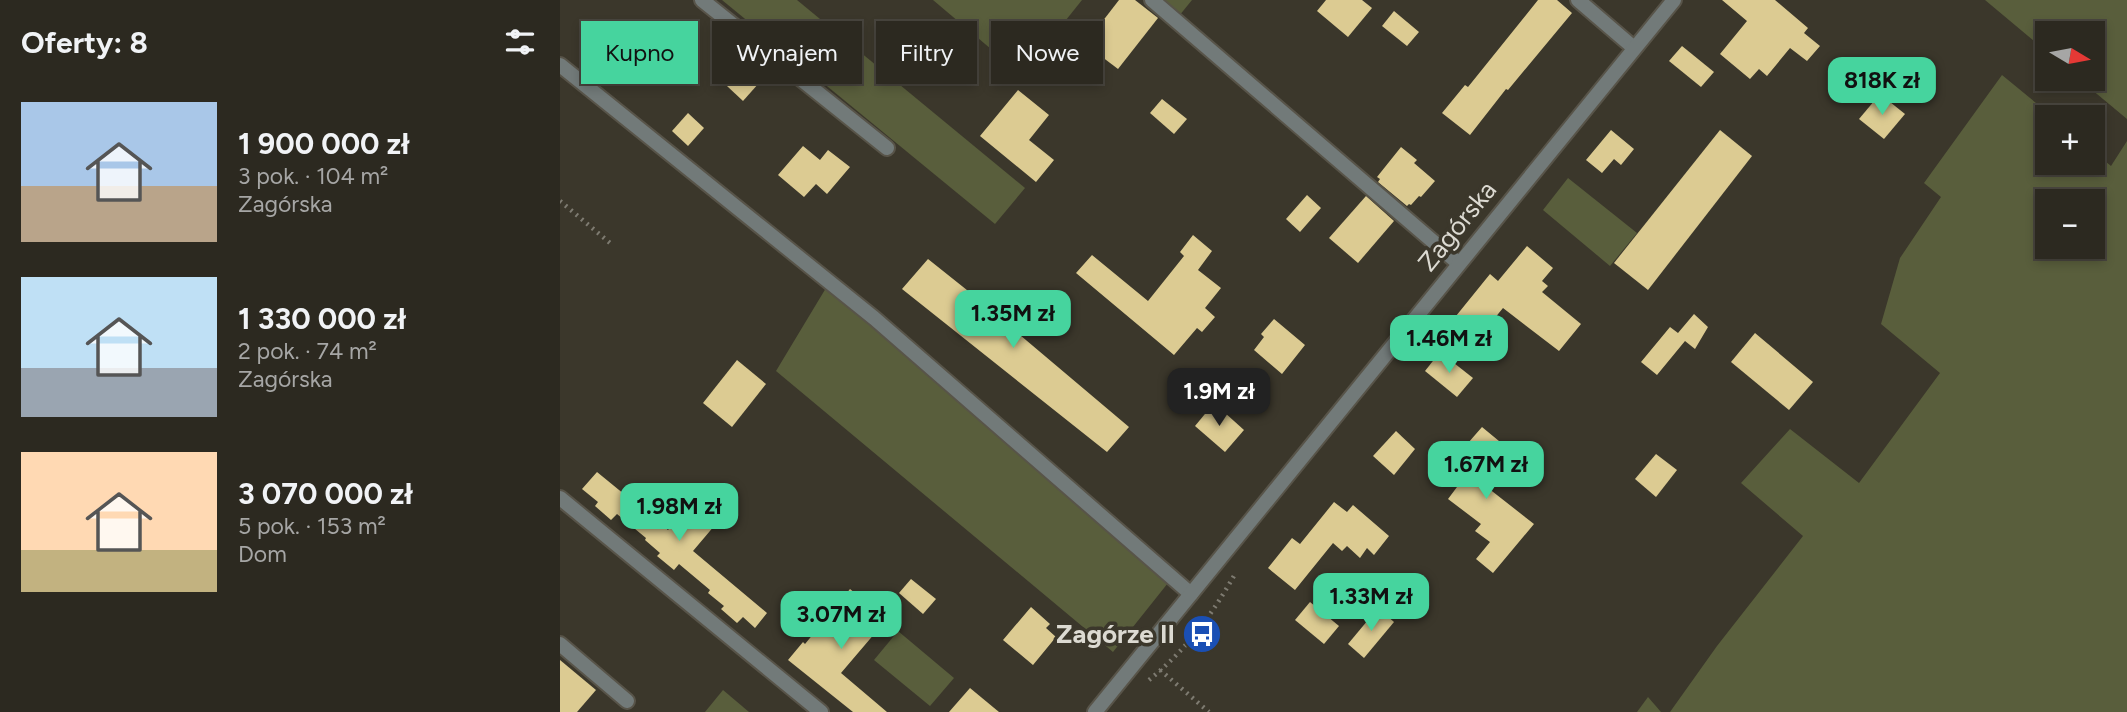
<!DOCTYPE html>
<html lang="pl">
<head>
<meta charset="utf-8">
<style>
	:root { --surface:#2c2920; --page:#38352d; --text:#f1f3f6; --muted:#a6a6a5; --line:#48453e; --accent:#46d49e }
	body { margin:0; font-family:Figtree,sans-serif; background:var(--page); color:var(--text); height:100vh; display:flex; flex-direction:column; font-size:26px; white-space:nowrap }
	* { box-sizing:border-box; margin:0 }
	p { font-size:23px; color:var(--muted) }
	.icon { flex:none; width:38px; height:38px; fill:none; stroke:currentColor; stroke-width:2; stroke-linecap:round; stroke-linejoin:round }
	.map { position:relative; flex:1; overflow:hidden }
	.side { display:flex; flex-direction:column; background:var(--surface); width:560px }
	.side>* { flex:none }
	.banner { position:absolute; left:21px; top:21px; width:665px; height:63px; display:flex; gap:14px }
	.needle { width:46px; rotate:100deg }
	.controls { position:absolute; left:1475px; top:21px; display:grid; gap:14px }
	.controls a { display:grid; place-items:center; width:70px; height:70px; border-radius:0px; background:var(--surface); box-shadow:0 4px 10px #0003,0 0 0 2px var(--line); font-size:35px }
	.price { position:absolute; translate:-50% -60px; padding:0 16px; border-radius:14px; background:var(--accent); color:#111; font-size:23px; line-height:46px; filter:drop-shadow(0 2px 4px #0008) }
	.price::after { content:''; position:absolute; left:50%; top:42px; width:21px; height:16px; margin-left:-10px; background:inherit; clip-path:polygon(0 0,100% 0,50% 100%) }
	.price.active { background:#222; color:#fff }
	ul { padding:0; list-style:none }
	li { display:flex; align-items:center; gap:21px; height:175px; padding:0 21px }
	li span { display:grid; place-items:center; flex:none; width:196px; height:140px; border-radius:0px; color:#555 }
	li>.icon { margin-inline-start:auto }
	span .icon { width:84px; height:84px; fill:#fffc; stroke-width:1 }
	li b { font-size:30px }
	h2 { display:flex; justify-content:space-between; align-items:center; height:84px; padding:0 21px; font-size:30px }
	.chip { padding:0 24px; border-radius:0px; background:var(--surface); box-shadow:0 4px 10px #0003,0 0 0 2px var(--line); font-size:24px; line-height:63px }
	.chip.active { background:var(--accent); color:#111 }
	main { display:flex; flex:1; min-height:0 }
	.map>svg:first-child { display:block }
</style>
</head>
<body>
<main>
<section class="side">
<h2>Oferty: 8<svg class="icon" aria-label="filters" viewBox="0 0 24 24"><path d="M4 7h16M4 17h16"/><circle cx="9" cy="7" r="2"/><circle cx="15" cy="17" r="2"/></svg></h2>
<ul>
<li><span style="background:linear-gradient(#a9c7e8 60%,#b9a48a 0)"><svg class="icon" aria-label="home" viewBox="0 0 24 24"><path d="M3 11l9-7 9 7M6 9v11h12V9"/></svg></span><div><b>1 900 000 zł</b><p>3 pok. · 104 m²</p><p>Zagórska</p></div></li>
<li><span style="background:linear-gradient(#bfe0f5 65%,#9aa5b1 0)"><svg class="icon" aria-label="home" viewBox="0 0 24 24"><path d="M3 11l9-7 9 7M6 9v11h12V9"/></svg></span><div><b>1 330 000 zł</b><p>2 pok. · 74 m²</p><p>Zagórska</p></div></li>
<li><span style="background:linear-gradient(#ffd9b3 70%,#c2b280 0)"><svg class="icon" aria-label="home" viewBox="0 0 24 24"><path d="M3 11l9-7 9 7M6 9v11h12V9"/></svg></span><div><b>3 070 000 zł</b><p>5 pok. · 153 m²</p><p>Dom</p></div></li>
</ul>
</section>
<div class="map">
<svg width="1567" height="712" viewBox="0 0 1567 712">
	<rect width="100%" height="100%" fill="#3b372b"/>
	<g fill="#595e3c" fill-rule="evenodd">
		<path d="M162,0H237L465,188L435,224Z"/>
		<path d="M373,0H522L494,35L431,49Z"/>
		<path d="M600,0H632L619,16Z"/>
		<path d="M1425,0H1567V119L1519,79H1533V33H1488L1487,52Z"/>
		<path d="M1442,75L1493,117H1488V163H1533V151L1551,166L1567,141V712H1110L1157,646L1243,536L1181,483L1230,429L1299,483L1380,373L1321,324L1340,258L1381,197L1364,183ZM1488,201H1533V247H1488Z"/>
		<path d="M1008,178L1077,233L1050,266L983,210Z"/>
		<path d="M269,283L320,331L608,583L553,652L216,371Z"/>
		<path d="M338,631L394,678L370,706L314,660Z"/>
		<path d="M163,690L189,712H145Z"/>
		<path d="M1088,697L1101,712H1077Z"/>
	</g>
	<g fill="#dccb92">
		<path d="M559,0H575L598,18L558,69L525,44Z"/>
		<path d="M766,0H802L812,8L788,37L757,11Z"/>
		<path d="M978,0H997L1012,13L948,90L946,89L910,135L882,113L905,85L908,87Z"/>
		<path d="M1162,0H1215L1248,28L1244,33L1260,46L1247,61L1230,48L1207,76L1199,69L1190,79L1160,54L1187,21Z"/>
		<path d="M834,11L859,32L847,46L822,26Z"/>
		<path d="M1122,46L1154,72L1141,87L1109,61Z"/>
		<path d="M183,68L199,83L183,101L167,86Z"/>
		<path d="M458,90L489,115L469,140L494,160L476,182L420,136Z"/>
		<path d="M1320,94L1345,114L1324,139L1299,119Z"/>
		<path d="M602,99L627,119L614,134L590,113Z"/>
		<path d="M128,113L144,128L128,146L112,131Z"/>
		<path d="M1051,130L1074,149L1061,165L1054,159L1042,173L1026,160Z"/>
		<path d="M1160,130L1192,156L1088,290L1054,263Z"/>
		<path d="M243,146L260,160L268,150L290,167L267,194L256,184L244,197L218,175Z"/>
		<path d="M841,147L857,160L854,163L875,181L861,197L859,196L851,205L849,204L847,206L818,182L820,179L817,177Z"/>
		<path d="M747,195L761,208L740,232L726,219Z"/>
		<path d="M806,196L834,221L798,263L769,238Z"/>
		<path d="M633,235L652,251L638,270L661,288L645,308L655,317L642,332L637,328L614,355L516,273L532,255L588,301L624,256L620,252Z"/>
		<path d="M967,246L993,268L982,281L988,286L982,292L1021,324L999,351L943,308L920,336L896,316L930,274L938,281Z"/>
		<path d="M368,259L432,310L447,292L476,316L460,335L569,427L547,452L342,289Z"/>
		<path d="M1134,314L1148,327L1135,349L1125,341L1097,375L1081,362L1110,327L1118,333Z"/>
		<path d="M714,319L745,345L722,374L694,350L704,337L701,334Z"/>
		<path d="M1195,333L1253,382L1229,410L1171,362Z"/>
		<path d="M880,352L913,378L897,397L865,371Z"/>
		<path d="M177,360L206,384L172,427L143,403Z"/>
		<path d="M654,403L684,430L665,452L635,426Z"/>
		<path d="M922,427L945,446L914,477L974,524L933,573L916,559L930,542L915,531L921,524L888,499L897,487L881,474Z"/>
		<path d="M836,431L855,449L834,475L813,456Z"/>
		<path d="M1096,454L1117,470L1096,497L1075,479Z"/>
		<path d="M37,472L108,530L141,491L166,512L133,551L207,613L195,628L183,617L177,623L161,609L164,606L148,593L150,590L119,564L114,570L97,556L100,553L85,540L86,538L57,514L51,520L35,506L38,502L22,489Z"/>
		<path d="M774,502L787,512L793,505L829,536L814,555L807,548L800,558L787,546L782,551L773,543L735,590L708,568L732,538L740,544Z"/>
		<path d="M351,579L376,599L363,614L339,593Z"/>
		<path d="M290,589L327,619L281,673L327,712H293L228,660L243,642L245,644Z"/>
		<path d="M750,602L779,626L764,644L735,620Z"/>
		<path d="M471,607L490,624L486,628L496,637L473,665L443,640Z"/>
		<path d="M818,608L834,622L804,658L788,644Z"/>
		<path d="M0,660L36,690L17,712H0Z"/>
		<path d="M410,688L439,712H389Z"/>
	</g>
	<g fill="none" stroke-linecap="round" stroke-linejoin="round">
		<g stroke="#585449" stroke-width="18">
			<g id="service">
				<path d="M142,0L327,148"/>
				<path d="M592,0L898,263"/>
				<path d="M1018,0L1074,48"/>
				<path d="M0,65L314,318L631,594"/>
				<path d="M0,644L67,701"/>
			</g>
		</g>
		<g stroke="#585449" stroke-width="18">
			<path id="minor" d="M0,498L261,712"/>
		</g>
		<g stroke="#585449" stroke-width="18">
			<path id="tertiary" d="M535,712L1114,0"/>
		</g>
		<g stroke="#7e7b71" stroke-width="4.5" stroke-dasharray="2 5" stroke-linecap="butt">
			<path d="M0,201L50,243"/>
			<path d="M600,670L649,712"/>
			<path d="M589,680C626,650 652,615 675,574"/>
		</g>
		<use href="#service" stroke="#727a79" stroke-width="14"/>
		<use href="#minor" stroke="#727a79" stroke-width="14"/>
		<use href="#tertiary" stroke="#727a79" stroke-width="14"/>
	</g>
	<defs>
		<g id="bus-disc" transform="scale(2.0125)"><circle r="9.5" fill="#1a4fb4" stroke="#3b372b"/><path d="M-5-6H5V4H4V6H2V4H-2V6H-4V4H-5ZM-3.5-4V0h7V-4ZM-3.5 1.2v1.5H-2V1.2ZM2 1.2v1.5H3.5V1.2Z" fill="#fff"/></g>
	</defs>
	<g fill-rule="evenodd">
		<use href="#bus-disc" x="642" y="634"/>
	</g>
	<g text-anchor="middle" stroke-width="7" stroke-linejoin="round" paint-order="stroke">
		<g font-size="26" fill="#dcdad2" stroke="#3b372b">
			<text transform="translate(897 226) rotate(-51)" y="9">Zagórska</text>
		</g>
		<g font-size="26" font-weight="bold" fill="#dcdad2" stroke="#3b372b" text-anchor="end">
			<text x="615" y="643">Zagórze II</text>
		</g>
	</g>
</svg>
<div class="controls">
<a><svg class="needle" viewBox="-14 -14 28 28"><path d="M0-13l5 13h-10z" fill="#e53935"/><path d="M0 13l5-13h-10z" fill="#a6a6a5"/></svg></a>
<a>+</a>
<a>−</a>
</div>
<b class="price" style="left:1322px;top:117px">818K zł</b>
<b class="price" style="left:453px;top:350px">1.35M zł</b>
<b class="price" style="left:889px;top:375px">1.46M zł</b>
<b class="price active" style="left:659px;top:428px">1.9M zł</b>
<b class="price" style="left:926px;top:501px">1.67M zł</b>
<b class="price" style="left:119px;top:543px">1.98M zł</b>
<b class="price" style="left:811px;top:633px">1.33M zł</b>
<b class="price" style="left:281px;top:651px">3.07M zł</b>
<div class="banner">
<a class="chip active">Kupno</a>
<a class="chip">Wynajem</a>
<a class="chip">Filtry</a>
<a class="chip">Nowe</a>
</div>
</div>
</main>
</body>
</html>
